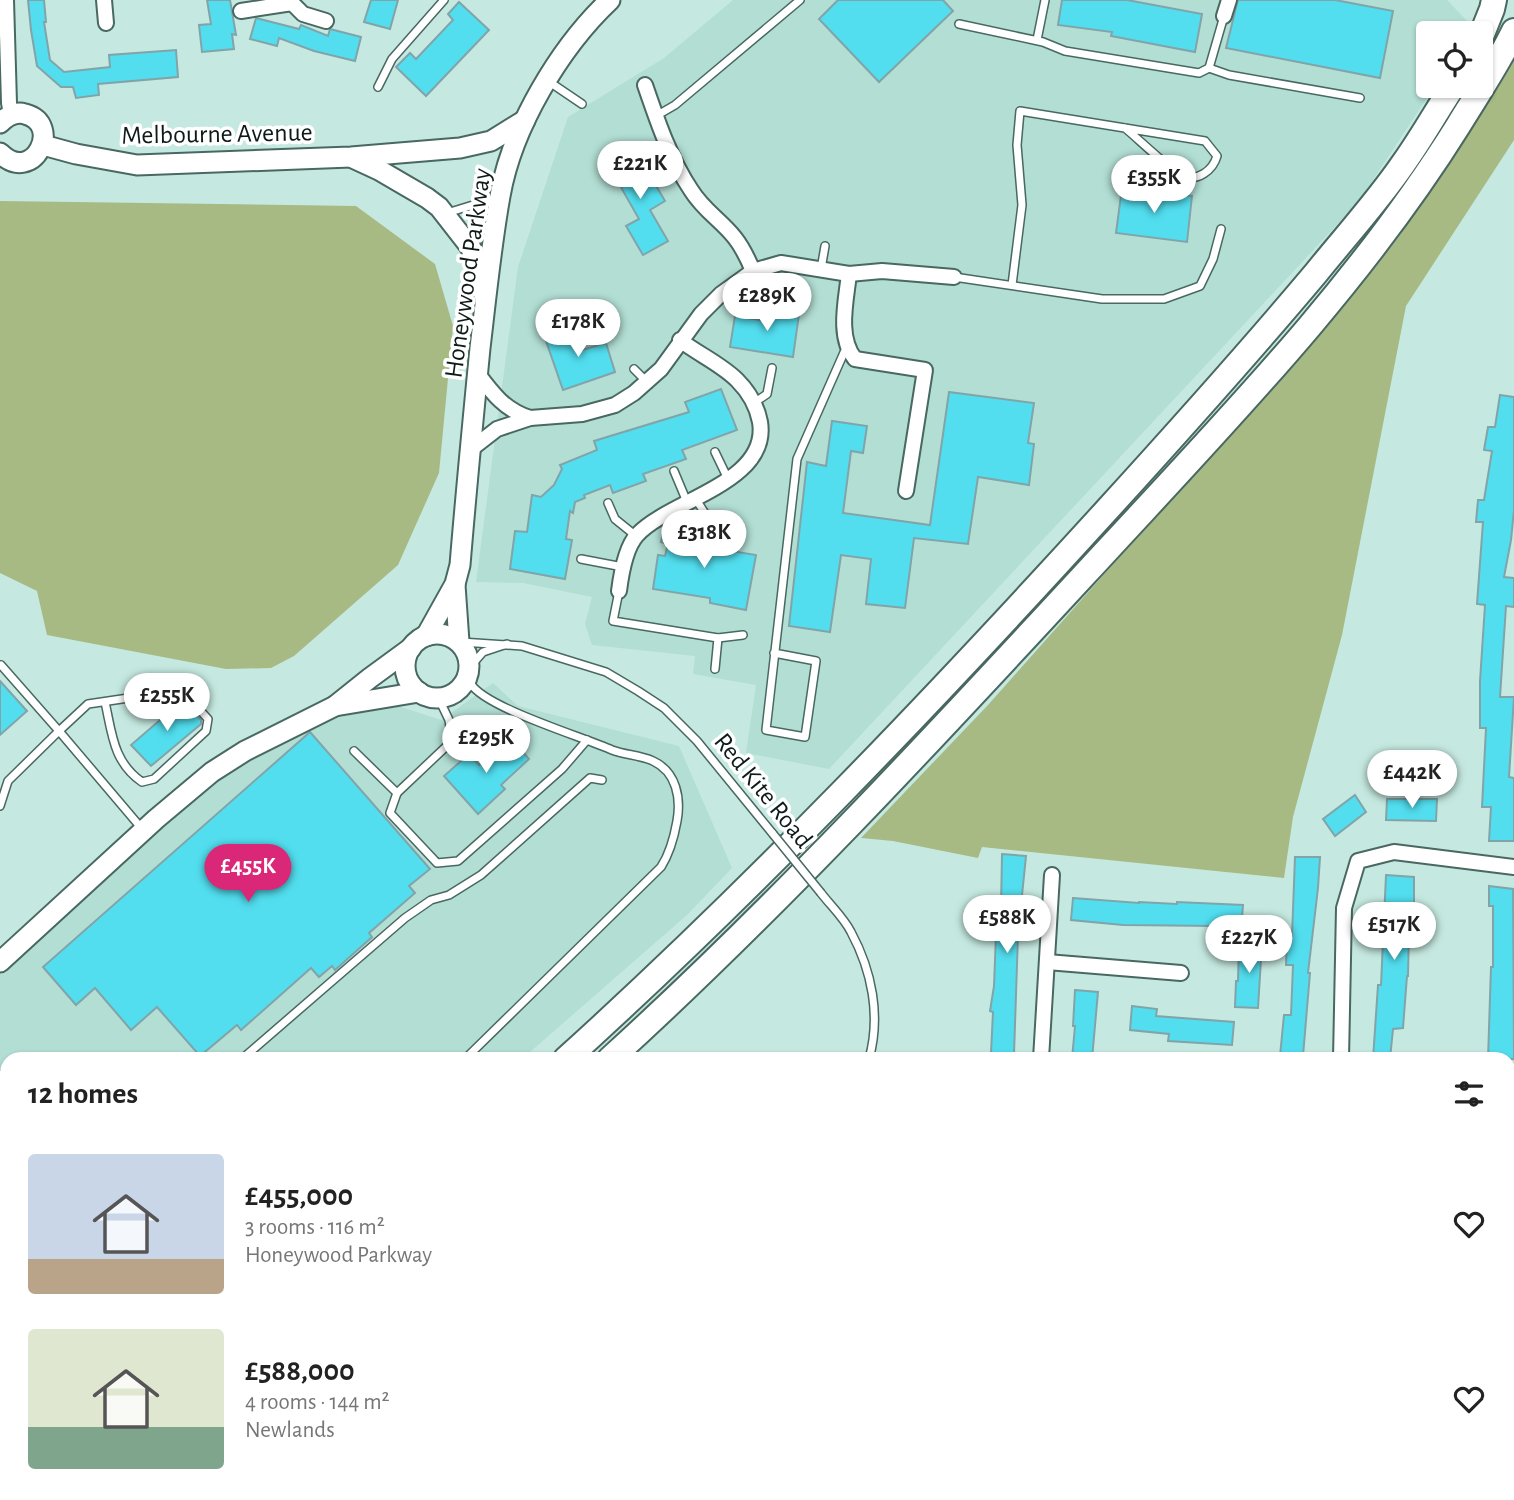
<!DOCTYPE html>
<html lang="en">
<head>
<meta charset="utf-8">
<style>
	:root { --surface:#fff; --page:#f2f2f2; --text:#222; --muted:#767676; --accent:#db2777 }
	body { margin:0; font-family:"Alegreya Sans",sans-serif; background:var(--page); color:var(--text); height:100vh; display:flex; flex-direction:column; font-size:26px; white-space:nowrap }
	* { box-sizing:border-box; margin:0 }
	p { font-size:23px; color:var(--muted) }
	.icon { flex:none; width:38px; height:38px; fill:none; stroke:currentColor; stroke-width:2; stroke-linecap:round; stroke-linejoin:round }
	.map { position:relative; flex:1; overflow:hidden }
	.panel { position:absolute; left:0px; top:1052px; width:1516px; height:450px; display:flex; flex-direction:column; background:var(--surface); border-radius:21px 21px 0 0; box-shadow:0 2px 5px #0004 }
	.panel>* { flex:none }
	.controls { position:absolute; left:1416px; top:21px; display:grid; gap:14px }
	.controls a { display:grid; place-items:center; width:77px; height:77px; border-radius:7px; background:var(--surface); box-shadow:0 2px 5px #0004; font-size:35px }
	.price { position:absolute; translate:-50% -60px; padding:0 16px; border-radius:24px; background:#fff; color:#222; font-size:23px; line-height:46px; filter:drop-shadow(0 2px 4px #0008) }
	.price::after { content:''; position:absolute; left:50%; top:42px; width:21px; height:16px; margin-left:-10px; background:inherit; clip-path:polygon(0 0,100% 0,50% 100%) }
	.price.selected { background:var(--accent); color:#fff }
	ul { padding:0; list-style:none }
	li { display:flex; align-items:center; gap:21px; height:175px; padding:0 28px }
	li span { display:grid; place-items:center; flex:none; width:196px; height:140px; border-radius:7px; color:#555 }
	li>.icon { margin-inline-start:auto }
	span .icon { width:84px; height:84px; fill:#fffc; stroke-width:1 }
	li b { font-size:30px }
	h2 { display:flex; justify-content:space-between; align-items:center; height:84px; padding:0 28px; font-size:30px }
	.map>svg:first-child { display:block }
</style>
</head>
<body>
<div class="map">
<svg width="1514" height="1500" viewBox="0 0 1514 1500">
	<rect width="100%" height="100%" fill="#c5e9e0"/>
	<g fill="#b2ded4">
		<path d="M733,0H1447L1473,27L1469,33H1428V86H1435L1359,201L829,769L746,753L756,685L693,674L695,656L592,645L585,624L592,597L523,583L476,582L518,267L568,117L664,58Z"/>
		<path d="M493,683L518,706L679,746L732,868L687,915L522,1059H7V1480L0,1486V962L156,819L283,732L392,704L441,720Z"/>
	</g>
	<g fill="#a7ba84">
		<path d="M1514,57V140L1406,306L1342,635L1293,817L1284,878L982,847L978,858L893,841L861,838L988,705L1358,288L1400,235Z"/>
		<path d="M0,201L356,206L435,264L453,326L439,473L398,565L294,656L271,668L226,669L47,635L37,591L0,573Z"/>
	</g>
	<g fill="#52deef" stroke="#81a4a9" stroke-width="2">
		<path d="M28,0H44L46,22H44L50,60L64,72L110,67L109,55L176,50L178,77L98,84L99,95L76,98L73,87H61L37,66L31,30Z"/>
		<path d="M207,0H230L236,35L232,34L234,49L202,52L199,25L211,24Z"/>
		<path d="M371,0H398L390,29L364,22Z"/>
		<path d="M838,0H943L953,11L879,82L819,19Z"/>
		<path d="M1062,0H1127L1202,14L1195,52L1111,36L1112,32L1058,25Z"/>
		<path d="M1238,0H1335L1393,11L1380,78L1226,48Z"/>
		<path d="M459,2L489,30L426,96L396,67L410,53L416,59L453,20L448,14Z"/>
		<path d="M256,18L299,29L301,25L328,36L330,29L361,37L355,61L314,51L279,38L277,46L250,39Z"/>
		<path d="M635,150L665,201L650,210L668,241L643,255L626,226L639,219L609,166Z"/>
		<path d="M1122,188L1192,196L1187,242L1116,233Z"/>
		<path d="M763,308L799,314L793,357L730,347L735,316L760,320Z"/>
		<path d="M574,327L582,350L606,343L615,372L563,390L545,338Z"/>
		<path d="M721,389L737,430L682,450L686,459L643,474L646,481L613,493L610,485L584,495L585,498L575,502L573,513L570,511L566,539L572,540L565,579L510,569L515,531L527,532L532,495L541,497L554,485L562,469L560,465L597,450L594,441L689,412L685,402Z"/>
		<path d="M949,392L1034,403L1028,443L1034,444L1029,485L978,477L968,544L914,538L905,608L866,604L871,559L841,555L830,632L789,626L807,462L826,466L832,421L867,426L863,453L851,451L843,513L930,525Z"/>
		<path d="M1500,395L1514,397V510L1511,540L1504,577L1514,578V607L1506,606L1500,697H1514L1509,777L1514,778V841H1489L1491,807H1482L1486,728H1480V681L1485,605L1477,604L1483,522H1476L1478,500H1484L1492,451L1484,450L1488,427H1495Z"/>
		<path d="M664,527L697,532L695,545L756,555L746,610L710,603V598L653,589L658,555L665,556L668,544L661,542Z"/>
		<path d="M0,681L27,711L0,735Z"/>
		<path d="M182,701L201,720V724L151,766L131,745Z"/>
		<path d="M310,732L430,869L409,886L415,893L369,933L372,937L335,970L332,966L319,977L311,968L241,1030L237,1025L200,1056L157,1007L131,1030L95,988L76,1005L43,967Z"/>
		<path d="M510,738L529,759L501,785L505,789L478,814L444,776L469,754L479,765Z"/>
		<path d="M1355,795L1366,812L1335,836L1323,819Z"/>
		<path d="M1387,799H1437L1436,821L1386,820Z"/>
		<path d="M1002,854L1026,856L1018,935L1014,1054L991,1053L993,1012L990,1011L994,986L997,908H1001Z"/>
		<path d="M1295,857H1320L1318,888L1308,973H1310L1303,1056H1280L1284,1015H1291L1293,965H1286L1287,936H1292Z"/>
		<path d="M1386,875L1414,877V913L1412,931H1409L1408,976H1407L1403,1028L1393,1029L1390,1059H1373L1378,985H1381Z"/>
		<path d="M1489,886L1513,889L1514,1059H1488L1491,967H1493V906H1489Z"/>
		<path d="M1073,898L1139,903V902L1177,904V902L1243,905L1241,930L1216,928V926L1123,925L1071,920Z"/>
		<path d="M1239,943H1262L1258,1008L1235,1007L1236,981H1238Z"/>
		<path d="M1075,990L1098,992L1092,1059H1072L1075,1026H1073Z"/>
		<path d="M1132,1006L1157,1009L1156,1016L1234,1022L1232,1045L1168,1041L1169,1034L1130,1030Z"/>
	</g>
	<g fill="none" stroke-linecap="round" stroke-linejoin="round">
		<g stroke="#486861" stroke-width="10">
			<g id="lane">
				<path d="M959,24L1043,42L1065,51L1199,73L1209,68L1224,16"/>
				<path d="M1037,40L1045,0"/>
				<path d="M1209,68L1229,75L1360,98"/>
				<path d="M548,81L582,104"/>
				<path d="M378,87L392,59L444,0"/>
				<path d="M656,116L675,105L800,0"/>
				<path d="M447,213L499,197"/>
				<path d="M821,269L825,246"/>
				<path d="M954,277L1102,299H1164L1200,286L1213,259L1221,229"/>
				<path d="M1012,285L1022,205L1017,145L1020,111L1205,141L1217,156C1213,170 1198,182 1182,176C1173,172 1136,137 1125,128"/>
				<path d="M634,369L648,383"/>
				<path d="M754,403L767,394L772,368"/>
				<path d="M715,452L728,479"/>
				<path d="M674,471L687,502"/>
				<path d="M695,498L721,538"/>
				<path d="M608,503L615,519L636,536"/>
				<path d="M581,559L623,567"/>
				<path d="M619,591L613,621L718,638L743,635"/>
				<path d="M461,642L522,646L606,672L638,691L664,708L697,741L773,834"/>
				<path d="M774,653L816,661L805,737L766,730L797,459L846,348"/>
				<path d="M1,665L59,731L88,704L169,692L187,696L208,719L206,731L154,779L142,782C113,762 112,733 105,702"/>
				<path d="M715,669L718,638"/>
				<path d="M438,697L449,720L452,741L397,793L390,813L437,863L458,861L562,769L587,740"/>
				<path d="M354,751L397,793"/>
				<path d="M0,806L8,781L59,731L143,830"/>
				<path d="M821,893C831,906 844,918 851,932C872,971 881,1016 869,1059"/>
				<path d="M242,1059L405,918L431,900L449,895L481,875L590,778L602,780"/>
				<path d="M465,1059L661,867C670,853 674,838 677,821C681,799 677,772 653,761C640,755 625,755 612,750C583,737 486,708 471,684C469,680 469,673 469,668L483,652L507,644"/>
				<path d="M0,1076L2,1074L7,1080"/>
				<path d="M0,1232L7,1226"/>
				<path d="M448,1500V1494"/>
			</g>
		</g>
		<g stroke="#486861" stroke-width="18">
			<g id="street">
				<path d="M6,0L9,103L11,114"/>
				<path d="M104,0L106,23"/>
				<path d="M241,11L292,3L303,14L326,21"/>
				<path d="M1224,16L1229,0"/>
				<path d="M645,85C657,120 670,159 691,190C704,211 721,220 735,238C743,248 748,259 753,271"/>
				<path d="M849,274C846,301 837,337 855,359L925,370L906,491"/>
				<path d="M478,374C493,394 505,410 530,418"/>
				<path d="M470,450L497,429L530,418L582,414L615,405L634,393L661,369L701,314L721,294L753,271L781,263L849,274L882,271L954,277"/>
				<path d="M619,591C621,575 626,547 637,535C669,500 770,483 760,422C757,406 749,392 737,380C721,364 698,354 680,340"/>
				<path d="M1047,962L1181,973"/>
				<path d="M1041,1059L1052,875"/>
				<path d="M1341,1059L1344,908L1358,861L1394,852L1514,867"/>
				<path d="M1508,1426H1514"/>
				<path d="M973,1494L974,1500"/>
				<path d="M1250,1500V1494"/>
			</g>
		</g>
		<g stroke="#486861" stroke-width="23">
			<g id="secondary">
				<path d="M0,123C7,116 15,111 25,114C64,124 33,186 0,153"/>
				<path d="M43,145L76,154L137,165L351,157L460,148L491,141L525,120"/>
				<path d="M353,158L379,170L427,198L439,207L471,248L483,293"/>
				<path d="M455,585L459,642"/>
				<circle cx="437" cy="666" r="32"/>
				<path d="M426,636L455,584L460,565C466,492 473,420 480,348C486,298 491,246 500,196C512,127 560,47 610,0"/>
				<path d="M335,706L419,692"/>
				<path d="M0,962L156,819L212,772L245,751L335,706L370,678L411,648"/>
			</g>
		</g>
		<g stroke="#486861" stroke-width="28">
			<g id="highway">
				<path d="M1480,39L1492,9L1494,0"/>
				<path d="M566,1059C756,887 933,701 1106,511C1177,433 1248,354 1316,273C1345,237 1377,202 1403,164C1421,139 1436,112 1453,86"/>
				<path d="M610,1059C787,898 949,721 1111,546C1235,412 1361,281 1458,126C1477,95 1498,64 1514,31"/>
				<path d="M38,1500L46,1494"/>
				<path d="M84,1500L91,1494"/>
			</g>
		</g>
		<use href="#lane" stroke="#fff" stroke-width="7"/>
		<use href="#street" stroke="#fff" stroke-width="14"/>
		<use href="#secondary" stroke="#fff" stroke-width="19"/>
		<use href="#highway" stroke="#fff" stroke-width="24"/>
		<g stroke="#486861" stroke-width="10" stroke-linecap="butt">
			<path id="lane-bridge" d="M773,834L821,893"/>
		</g>
		<use href="#lane-bridge" stroke="#fff" stroke-width="7"/>
	</g>
	<g text-anchor="middle" stroke-width="7" stroke-linejoin="round" paint-order="stroke">
		<g font-size="26" fill="#0d1a17" stroke="#fff">
			<text transform="translate(217 133) rotate(-1)" y="9">Melbourne Avenue</text>
			<text transform="translate(467 273) rotate(-82)" y="9">Honeywood Parkway</text>
			<text transform="translate(764 790) rotate(51)" y="9">Red Kite Road</text>
		</g>
	</g>
</svg>
<div class="controls">
<a><svg class="icon" aria-label="locate" viewBox="0 0 24 24"><circle cx="12" cy="12" r="6"/><path d="M12 2v4M12 18v4M2 12h4M18 12h4"/></svg></a>
</div>
<b class="price" style="left:640px;top:201px">£221K</b>
<b class="price" style="left:1154px;top:215px">£355K</b>
<b class="price" style="left:767px;top:333px">£289K</b>
<b class="price" style="left:578px;top:359px">£178K</b>
<b class="price" style="left:704px;top:570px">£318K</b>
<b class="price" style="left:167px;top:733px">£255K</b>
<b class="price" style="left:486px;top:775px">£295K</b>
<b class="price" style="left:1412px;top:810px">£442K</b>
<b class="price selected" style="left:248px;top:904px">£455K</b>
<b class="price" style="left:1007px;top:955px">£588K</b>
<b class="price" style="left:1394px;top:962px">£517K</b>
<b class="price" style="left:1249px;top:975px">£227K</b>
<section class="panel">
<h2>12 homes<svg class="icon" aria-label="filters" viewBox="0 0 24 24"><path d="M4 7h16M4 17h16"/><circle cx="9" cy="7" r="2"/><circle cx="15" cy="17" r="2"/></svg></h2>
<ul>
<li><span style="background:linear-gradient(#c9d6e8 75%,#b9a48a 0)"><svg class="icon" aria-label="home" viewBox="0 0 24 24"><path d="M3 11l9-7 9 7M6 9v11h12V9"/></svg></span><div><b>£455,000</b><p>3 rooms · 116 m²</p><p>Honeywood Parkway</p></div><svg class="icon" aria-label="heart" viewBox="0 0 24 24"><path d="M12 20l-8-8c-3-5 5-10 8-4 3-6 11-1 8 4z"/></svg></li>
<li><span style="background:linear-gradient(#dfe7d0 70%,#7fa58c 0)"><svg class="icon" aria-label="home" viewBox="0 0 24 24"><path d="M3 11l9-7 9 7M6 9v11h12V9"/></svg></span><div><b>£588,000</b><p>4 rooms · 144 m²</p><p>Newlands</p></div><svg class="icon" aria-label="heart" viewBox="0 0 24 24"><path d="M12 20l-8-8c-3-5 5-10 8-4 3-6 11-1 8 4z"/></svg></li>
</ul>
</section>
</div>
</body>
</html>
